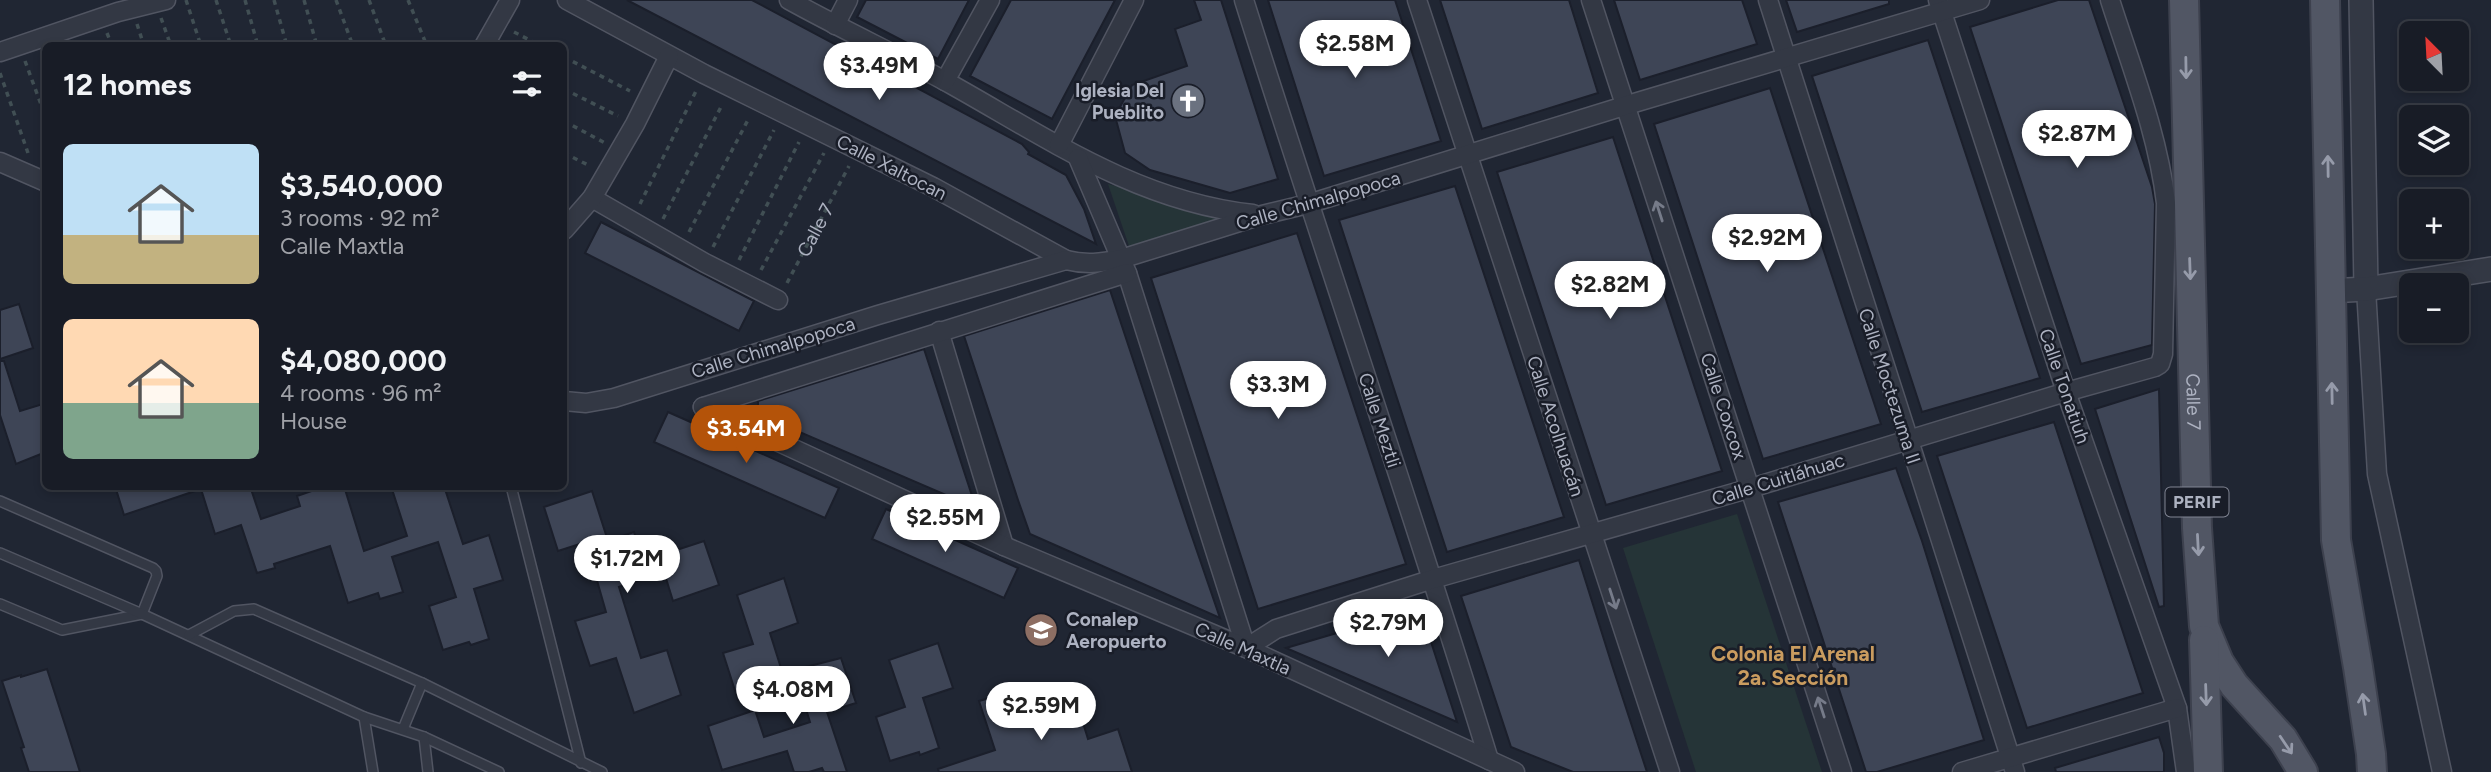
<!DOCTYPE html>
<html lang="en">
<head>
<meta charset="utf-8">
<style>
	:root { --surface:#181c26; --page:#21252e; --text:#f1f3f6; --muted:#9fa1a7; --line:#363a43; --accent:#b45309 }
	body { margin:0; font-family:Figtree,sans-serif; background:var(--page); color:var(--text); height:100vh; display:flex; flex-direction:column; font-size:26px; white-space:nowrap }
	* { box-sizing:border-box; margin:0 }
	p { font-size:23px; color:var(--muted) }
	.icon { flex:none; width:38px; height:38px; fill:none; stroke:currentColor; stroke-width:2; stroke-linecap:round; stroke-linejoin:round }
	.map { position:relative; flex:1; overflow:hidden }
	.sheet { position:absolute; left:42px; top:42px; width:525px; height:448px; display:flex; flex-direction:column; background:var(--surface); border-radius:10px; box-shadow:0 4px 10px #0003,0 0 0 2px var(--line) }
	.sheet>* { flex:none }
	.needle { width:46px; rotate:336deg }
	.fabs { position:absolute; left:2399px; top:21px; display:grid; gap:14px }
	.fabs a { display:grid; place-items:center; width:70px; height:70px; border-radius:10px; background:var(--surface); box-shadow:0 4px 10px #0003,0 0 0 2px var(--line); font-size:35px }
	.price { position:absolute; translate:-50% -60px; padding:0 16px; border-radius:24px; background:#fff; color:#222; font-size:23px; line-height:46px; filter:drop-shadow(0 2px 4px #0008) }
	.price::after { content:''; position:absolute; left:50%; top:42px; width:21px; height:16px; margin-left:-10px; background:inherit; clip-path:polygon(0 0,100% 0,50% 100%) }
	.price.current { background:var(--accent); color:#fff }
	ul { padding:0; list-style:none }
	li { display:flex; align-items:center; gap:21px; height:175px; padding:0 21px }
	li span { display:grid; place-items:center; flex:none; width:196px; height:140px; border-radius:10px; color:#555 }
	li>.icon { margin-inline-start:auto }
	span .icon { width:84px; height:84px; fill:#fffc; stroke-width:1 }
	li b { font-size:30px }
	h2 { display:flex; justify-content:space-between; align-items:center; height:84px; padding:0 21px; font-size:30px }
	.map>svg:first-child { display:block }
</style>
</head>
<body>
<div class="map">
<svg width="2491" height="772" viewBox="0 0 2491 772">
	<rect width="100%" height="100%" fill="#202633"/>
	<g fill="#253437">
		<path d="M1108,184L1233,217L1129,246Z"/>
		<path d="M1737,514L1822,772H1696L1623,548Z"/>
	</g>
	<g fill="#3e4556" stroke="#1b1f2b" stroke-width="2">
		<path d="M627,0H752L1022,144L1029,152L1028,154L1066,175L1084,209L1096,244Z"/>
		<path d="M866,0H969L938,59L857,17Z"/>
		<path d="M1011,0H1115L1052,119L970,76Z"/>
		<path d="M1194,0H1221L1278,179L1230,193L1150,170L1125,153L1115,116L1132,85L1187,66L1175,29L1201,20Z"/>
		<path d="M1268,0H1395L1441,141L1324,176Z"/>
		<path d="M1440,0H1569L1598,93L1482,129Z"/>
		<path d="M1614,0H1742L1757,44L1640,80Z"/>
		<path d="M1786,0H1889V4L1797,32Z"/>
		<path d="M2058,0H2089L2152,187L2155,204L2152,345L2081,364L1970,27Z"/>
		<path d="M1928,40L2040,378L1922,412L1812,76Z"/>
		<path d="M1770,88L1881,424L1763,459L1654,124Z"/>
		<path d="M1613,137L1722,471L1606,505L1497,172Z"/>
		<path d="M1455,186L1564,517L1447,552L1339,220Z"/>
		<path d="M601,222L754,301L739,331L585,253Z"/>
		<path d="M1297,233L1406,564L1258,609L1151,278Z"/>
		<path d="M1110,290L1188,525L1220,618L1030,534L1018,500L964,336Z"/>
		<path d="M19,304L33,348L0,359V310Z"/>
		<path d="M924,349L976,508L758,414V401Z"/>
		<path d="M0,361H4L20,411L46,403V452L16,464L0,415Z"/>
		<path d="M2159,389L2164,606L2159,607L2095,409Z"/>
		<path d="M668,412L839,488L825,518L654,442Z"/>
		<path d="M2054,422L2143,693L2027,728L1937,456Z"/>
		<path d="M1896,468L1922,541L1984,740L1877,772H1866L1778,502Z"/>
		<path d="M115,486H197L198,490L124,515Z"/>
		<path d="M209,486H250L261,519L300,506L297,496L326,486H344L364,551L407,536L391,486H444L463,544L489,535L503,580L474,589L489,639L471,645L469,642L443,650L429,606L456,597L438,542L392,557L403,592L380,599L378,593L348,603L330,546L274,564L275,568L257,573L241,525L215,534L201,489Z"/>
		<path d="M592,491L608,541L634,532L643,561L704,541L719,585L673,601L664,572L619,587L641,658L667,650L681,695L634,713L616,658L590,666L575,621L606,612L586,542L558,551L544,507Z"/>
		<path d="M886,509L1018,568L1004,598L872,539Z"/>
		<path d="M1579,560L1612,665L1647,772H1573L1511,747L1461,596Z"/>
		<path d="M784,578L798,623L770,633L786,684L738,700L723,653L753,644L737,595Z"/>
		<path d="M1420,608L1457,722L1286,648L1391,617Z"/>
		<path d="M938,643L953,688L923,698L939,748L920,755L919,752L890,761L876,717L905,707L889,660Z"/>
		<path d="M841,658L856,703L827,712L847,772H824L822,768L809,772H794L787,751L722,770L708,726L755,710L764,737L810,722L794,670Z"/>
		<path d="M47,669L68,734L80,772H29L21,748L24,747L2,681L21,675V677Z"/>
		<path d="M1028,687L1040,723L1079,710L1088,739L1118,729L1132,772H939L938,769L995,750L979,701Z"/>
		<path d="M2159,737L2164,753V772H2056L2055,768Z"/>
	</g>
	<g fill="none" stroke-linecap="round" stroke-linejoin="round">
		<g stroke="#515562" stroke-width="12">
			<g id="service">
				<path d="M511,486L581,763"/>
				<path d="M0,501L153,568L156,571L157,576L142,614L62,630L0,604"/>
				<path d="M0,553L142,614L364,717L424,737L499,772"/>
				<path d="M189,635L234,611L254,609L422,683L602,772"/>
				<path d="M364,717L373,772"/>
				<path d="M403,729L422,683"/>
				<path d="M424,737L428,772"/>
			</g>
		</g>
		<g stroke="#515562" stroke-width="21">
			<g id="minor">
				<path d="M567,0L704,74L933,187L1066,260"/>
				<path d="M789,0C843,30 900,56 954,86C1050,140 1140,202 1253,214"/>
				<path d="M1244,0C1324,254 1411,506 1489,760"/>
				<path d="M1417,0L1670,772"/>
				<path d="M1591,0L1842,772"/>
				<path d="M1768,0L2015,772"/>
				<path d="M1938,0L2066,392L2177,708L2186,772"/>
				<path d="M835,25L848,0"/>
				<path d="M484,46L510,0"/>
				<path d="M0,52L118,12L166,0"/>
				<path d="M945,81L990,0"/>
				<path d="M1059,145L1134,0"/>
				<path d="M1078,158L1127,273L1246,648L1276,629L1433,579L1751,488L2066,392L2155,367L2160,364L2163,354L2166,203C2158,134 2131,66 2110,0"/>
				<path d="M0,162L46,182"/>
				<path d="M592,198L705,263L778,300"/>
				<path d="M564,230L592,198L635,124L669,56"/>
				<path d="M2366,289L2377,474L2442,772"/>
				<path d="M939,331L1004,546"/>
				<path d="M564,401L586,403L614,398L878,315L1066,260C1086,265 1101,263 1121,259L1262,215L1308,204L1624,106L1980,0"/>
				<path d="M703,407L1004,546L1246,648L1515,772"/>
				<path d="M703,407L1127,273"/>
				<path d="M1962,772L2177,708"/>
			</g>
		</g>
		<g stroke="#515562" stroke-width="26">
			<g id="tertiary">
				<path d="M2361,0L2366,289"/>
				<path d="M2329,291L2366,289L2491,269"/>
			</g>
		</g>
		<g stroke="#3d414e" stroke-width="32">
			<g id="primary">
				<path id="s2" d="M2184,0L2197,528L2204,626L2219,662L2234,685L2283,739L2303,772"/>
				<path d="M2325,0L2336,540L2358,667L2371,754L2372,772"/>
				<path d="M2204,640L2208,772"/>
			</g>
		</g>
		<g stroke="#414f54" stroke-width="3.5" stroke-dasharray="5 5" stroke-linecap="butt">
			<path d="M186,0L201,46"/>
			<path d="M216,0L231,46"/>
			<path d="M245,0L258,46"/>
			<path d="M274,0L287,46"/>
			<path d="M304,0L317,46"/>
			<path d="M336,0L353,46"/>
			<path d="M369,0L386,46"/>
			<path d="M408,0L427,46"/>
			<path d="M161,18L171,46"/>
			<path d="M137,24L144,46"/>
			<path d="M514,32L541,46"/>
			<path d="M107,33L112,46"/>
			<path d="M564,57L630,91"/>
			<path d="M25,61L46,118"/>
			<path d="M0,73L28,153"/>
			<path d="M564,89L618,116"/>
			<path d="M564,121L605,143"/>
			<path d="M564,153L590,166"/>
			<path d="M640,204L697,89"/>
			<path d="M663,219L722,105"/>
			<path d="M689,232L749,118"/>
			<path d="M713,247L774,130"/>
			<path d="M739,260L799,142"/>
			<path d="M761,270L824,153"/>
			<path id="s1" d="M787,283L849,166"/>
		</g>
		<use href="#service" stroke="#333844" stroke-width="9"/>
		<use href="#minor" stroke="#333844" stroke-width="18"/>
		<use href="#tertiary" stroke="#333844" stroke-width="23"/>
		<use href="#primary" stroke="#515664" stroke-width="28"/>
	</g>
	<defs><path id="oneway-shaft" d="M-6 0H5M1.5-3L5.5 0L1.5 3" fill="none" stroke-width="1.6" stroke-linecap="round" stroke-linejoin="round" transform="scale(1.75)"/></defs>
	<g stroke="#969baa">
		<use href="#oneway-shaft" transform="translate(2186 68) rotate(89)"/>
		<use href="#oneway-shaft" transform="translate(2328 166) rotate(-91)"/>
		<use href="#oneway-shaft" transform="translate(2190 269) rotate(88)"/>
		<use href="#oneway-shaft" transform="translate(2332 393) rotate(-91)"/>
		<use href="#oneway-shaft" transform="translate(2198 545) rotate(87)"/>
		<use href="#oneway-shaft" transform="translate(2206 695) rotate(88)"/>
		<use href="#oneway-shaft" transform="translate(2364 704) rotate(-98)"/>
		<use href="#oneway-shaft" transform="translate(2286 745) rotate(56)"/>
	</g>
	<g stroke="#767b89">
		<use href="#oneway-shaft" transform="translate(1659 211) rotate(-108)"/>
		<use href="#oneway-shaft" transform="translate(1613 599) rotate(72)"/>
		<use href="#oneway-shaft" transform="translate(1821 707) rotate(-108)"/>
	</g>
	<defs>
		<g id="church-disc" transform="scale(1.75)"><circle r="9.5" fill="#6b7280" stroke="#191d28"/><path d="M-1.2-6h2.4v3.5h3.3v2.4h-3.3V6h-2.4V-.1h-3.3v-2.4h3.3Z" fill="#fff"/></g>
		<g id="university-disc" transform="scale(1.75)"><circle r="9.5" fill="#8d6e63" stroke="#191d28"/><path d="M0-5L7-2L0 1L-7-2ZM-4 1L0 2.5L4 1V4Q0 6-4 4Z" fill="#fff"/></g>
	</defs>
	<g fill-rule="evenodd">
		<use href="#church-disc" x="1188" y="101"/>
		<use href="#university-disc" x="1041" y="630"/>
	</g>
	<g text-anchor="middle" stroke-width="5" stroke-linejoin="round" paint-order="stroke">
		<rect fill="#191d28" stroke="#818593" stroke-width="2" x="2165.5" y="487.5" width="63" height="29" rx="5"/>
		<g font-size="18" font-weight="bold" fill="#adb2c1">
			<text x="2197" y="508">PERIF</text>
		</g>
		<g font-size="19" font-weight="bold" fill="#adb2c1" stroke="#191d28" text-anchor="end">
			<text x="1164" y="97">Iglesia Del<tspan x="1164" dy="22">Pueblito</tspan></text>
			<text x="1066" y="626" text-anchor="start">Conalep<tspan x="1066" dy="22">Aeropuerto</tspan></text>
		</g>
		<g font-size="19" fill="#adb2c1" stroke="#191d28">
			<text transform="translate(892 167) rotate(27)" y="7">Calle Xaltocan</text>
			<text transform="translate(1318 200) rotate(-16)" y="7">Calle Chimalpopoca</text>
			<text dy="7" stroke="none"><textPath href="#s1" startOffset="60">Calle 7</textPath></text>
			<text transform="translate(773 347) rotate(-17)" y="7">Calle Chimalpopoca</text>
			<text transform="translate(1890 386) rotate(72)" y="7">Calle Moctezuma II</text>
			<text transform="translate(2065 386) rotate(71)" y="7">Calle Tonatiuh</text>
			<text dy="7" stroke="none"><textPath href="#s2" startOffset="402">Calle 7</textPath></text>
			<text transform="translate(1724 406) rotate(72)" y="7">Calle Coxcox</text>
			<text transform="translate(1380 420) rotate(72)" y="7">Calle Meztli</text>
			<text transform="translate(1556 426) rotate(72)" y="7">Calle Acolhuacán</text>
			<text transform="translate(1778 479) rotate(-17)" y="7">Calle Cuitláhuac</text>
			<text transform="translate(1243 648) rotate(24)" y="7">Calle Maxtla</text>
		</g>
		<g font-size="21" font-weight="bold" fill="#ca9c5f" stroke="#191d28">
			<text x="1793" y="661">Colonia El Arenal<tspan x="1793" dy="24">2a. Sección</tspan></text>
		</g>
	</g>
</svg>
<div class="fabs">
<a><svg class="needle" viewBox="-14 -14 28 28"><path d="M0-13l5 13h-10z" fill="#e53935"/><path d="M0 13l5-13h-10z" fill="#9fa1a7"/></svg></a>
<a><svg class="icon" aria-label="layers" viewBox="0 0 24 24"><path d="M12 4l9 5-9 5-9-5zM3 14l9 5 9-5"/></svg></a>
<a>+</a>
<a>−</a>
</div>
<b class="price" style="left:1355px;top:80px">$2.58M</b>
<b class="price" style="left:879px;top:102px">$3.49M</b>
<b class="price" style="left:2077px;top:170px">$2.87M</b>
<b class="price" style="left:1767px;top:274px">$2.92M</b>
<b class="price" style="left:1610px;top:321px">$2.82M</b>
<b class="price" style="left:1278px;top:421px">$3.3M</b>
<b class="price current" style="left:746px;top:465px">$3.54M</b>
<b class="price" style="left:945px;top:554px">$2.55M</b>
<b class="price" style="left:627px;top:595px">$1.72M</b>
<b class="price" style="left:1388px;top:659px">$2.79M</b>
<b class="price" style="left:793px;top:726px">$4.08M</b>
<b class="price" style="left:1041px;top:742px">$2.59M</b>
<section class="sheet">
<h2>12 homes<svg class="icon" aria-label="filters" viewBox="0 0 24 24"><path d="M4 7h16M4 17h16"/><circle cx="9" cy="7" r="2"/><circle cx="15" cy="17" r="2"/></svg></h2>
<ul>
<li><span style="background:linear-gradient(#bfe0f5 65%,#c2b280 0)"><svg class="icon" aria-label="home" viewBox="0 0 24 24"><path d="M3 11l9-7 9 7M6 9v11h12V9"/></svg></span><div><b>$3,540,000</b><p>3 rooms · 92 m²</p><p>Calle Maxtla</p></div></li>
<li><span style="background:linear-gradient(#ffd9b3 60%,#7fa58c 0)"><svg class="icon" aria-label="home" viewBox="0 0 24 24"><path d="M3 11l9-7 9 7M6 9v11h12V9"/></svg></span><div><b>$4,080,000</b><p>4 rooms · 96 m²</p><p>House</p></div></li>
</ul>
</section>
</div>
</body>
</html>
